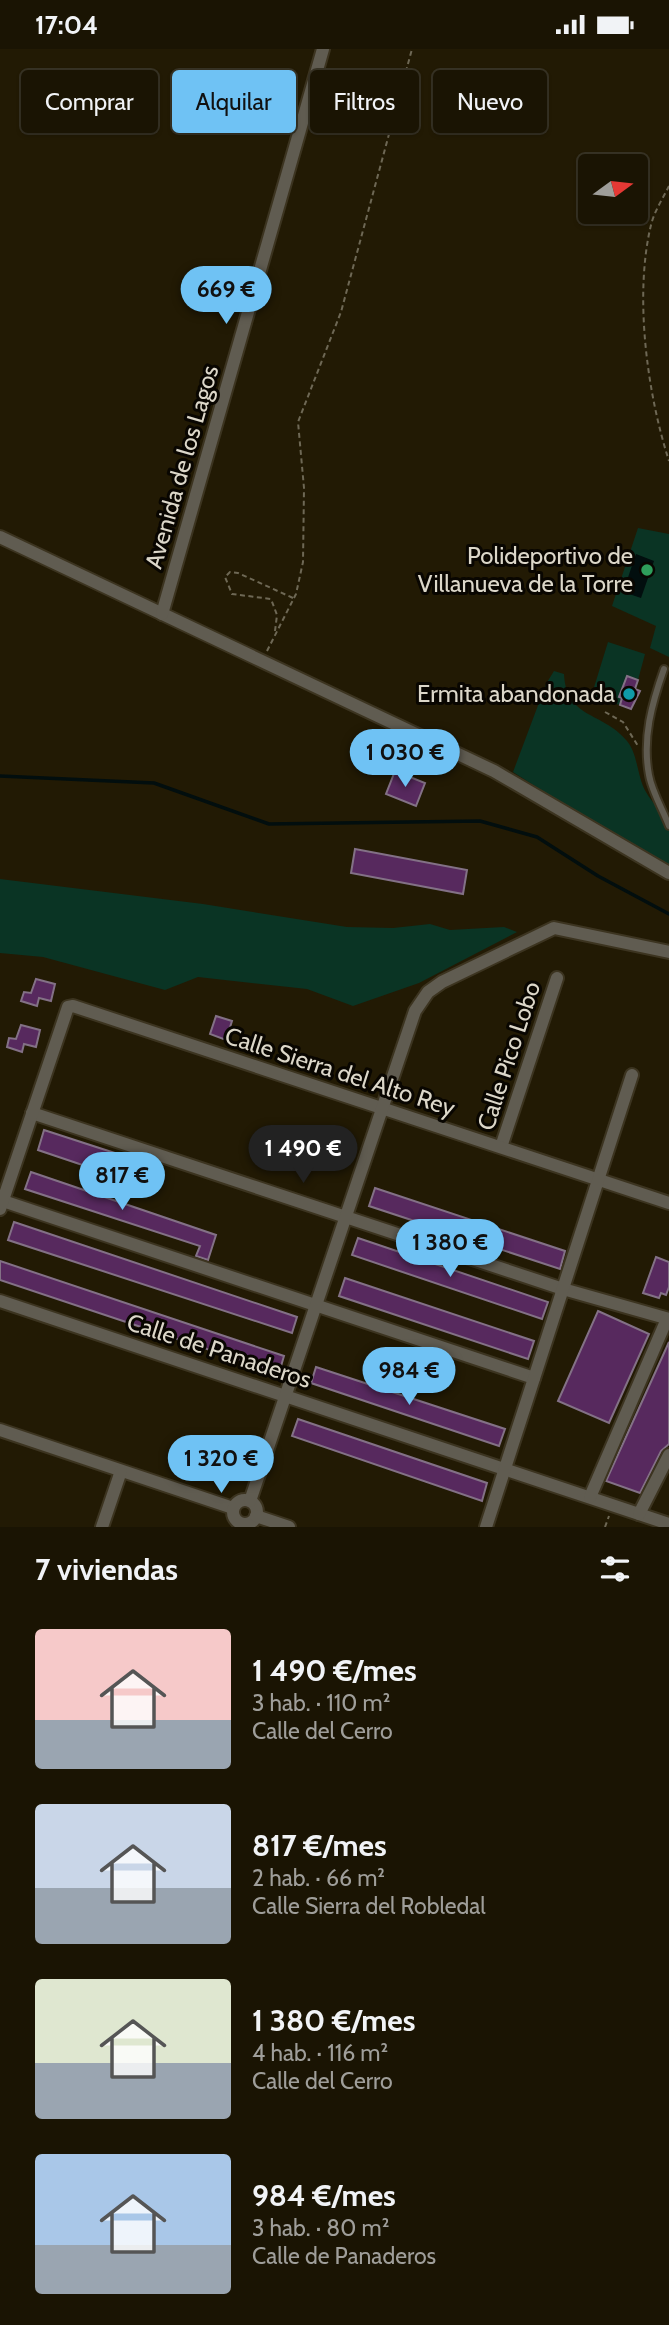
<!DOCTYPE html>
<html lang="es">
<head>
<meta charset="utf-8">
<style>
	:root { --surface:#1a1403; --page:#231d0d; --text:#f1f3f6; --muted:#9f9e9a; --line:#383325; --accent:#6fc2f4 }
	body { margin:0; font-family:Cabin,sans-serif; background:var(--page); color:var(--text); height:100vh; display:flex; flex-direction:column; font-size:26px; white-space:nowrap }
	* { box-sizing:border-box; margin:0 }
	p { font-size:23px; color:var(--muted) }
	.icon { flex:none; width:38px; height:38px; fill:none; stroke:currentColor; stroke-width:2; stroke-linecap:round; stroke-linejoin:round }
	.map { position:relative; height:1478px; overflow:hidden }
	.details { display:flex; flex-direction:column; background:var(--surface); flex:1 }
	.details>* { flex:none }
	.guide { position:absolute; left:21px; top:21px; width:628px; height:63px; display:flex; gap:14px }
	.needle { width:46px; rotate:75deg }
	.controls { position:absolute; left:578px; top:105px; display:grid; gap:14px }
	.controls a { display:grid; place-items:center; width:70px; height:70px; border-radius:7px; background:var(--surface); box-shadow:0 2px 5px #0004,0 0 0 2px var(--line); font-size:35px }
	.price { position:absolute; translate:-50% -60px; padding:0 16px; border-radius:24px; background:var(--accent); color:#111; font-size:23px; line-height:46px; filter:drop-shadow(0 2px 4px #0008) }
	.price::after { content:''; position:absolute; left:50%; top:42px; width:21px; height:16px; margin-left:-10px; background:inherit; clip-path:polygon(0 0,100% 0,50% 100%) }
	.price.selected { background:#222; color:#fff }
	ul { padding:0; list-style:none }
	li { display:flex; align-items:center; gap:21px; height:175px; padding:0 35px }
	li span { display:grid; place-items:center; flex:none; width:196px; height:140px; border-radius:7px; color:#555 }
	li>.icon { margin-inline-start:auto }
	span .icon { width:84px; height:84px; fill:#fffc; stroke-width:1 }
	li b { font-size:30px }
	h2 { display:flex; justify-content:space-between; align-items:center; height:84px; padding:0 35px; font-size:30px }
	.tag { padding:0 24px; border-radius:7px; background:var(--surface); box-shadow:0 2px 5px #0004,0 0 0 2px var(--line); font-size:24px; line-height:63px }
	.tag.selected { background:var(--accent); color:#111 }
	.status { display:flex; justify-content:space-between; align-items:center; height:49px; padding:0 35px; background:var(--surface); direction:ltr }
	.status svg { height:19px; fill:currentColor }
	.map>svg:first-child { display:block }
</style>
</head>
<body>
<div class="status"><b>17:04</b><svg viewBox="0 0 49 12"><path d="M0 12V9h3v3zM5 12V6h3v6zM10 12V3h3v9zM15 12V0h3v12zM26 1h20v11H26zM47 4h2v5h-2z"/></svg></div>
<div class="map">
<svg width="669" height="1478" viewBox="0 0 669 1478">
	<rect width="100%" height="100%" fill="#221a04"/>
	<g fill="#0a3424">
		<path d="M638,479L669,485V608L650,599L656,577L612,557Z"/>
		<path d="M608,593L645,605L638,631L627,628L619,647L622,649L620,656L591,648Z"/>
		<path d="M554,622L564,625C566,670 602,662 627,692C638,705 637,728 646,743C652,754 666,767 669,779C669,792 669,810 669,823L513,723L546,635Z"/>
		<path d="M0,830L203,855L347,878L393,879L430,875L450,881L504,878L517,883L419,934L353,957L307,940L198,928L165,941L43,908L0,904Z"/>
	</g>
	<path fill="#020e0e" d="M636,505L654,512L641,549L623,543Z"/>
	<g fill="none" stroke-linecap="round" stroke-linejoin="round">
		<path stroke="#020e0e" stroke-width="3.5" d="M0,727L154,734L269,775L480,772L537,788L598,827L669,865"/>
	</g>
	<g fill="#57295e" stroke="#837186" stroke-width="2">
		<path d="M627,627L638,631L635,640L640,642L631,660L620,656L622,649L619,648Z"/>
		<path d="M395,722L425,734L416,757L386,745Z"/>
		<path d="M355,800L467,821L463,845L351,824Z"/>
		<path d="M36,930L55,935L51,952L39,949L37,957L21,952L24,943L31,944Z"/>
		<path d="M216,967L232,972L226,991L210,985Z"/>
		<path d="M21,976L40,981L36,998L24,995L22,1003L7,998L9,989L16,990Z"/>
		<path d="M44,1081L127,1108L121,1129L38,1101Z"/>
		<path d="M31,1123L216,1186L208,1211L196,1207L200,1197L25,1140Z"/>
		<path d="M375,1139L565,1202L560,1220L369,1157Z"/>
		<path d="M14,1173L297,1268L292,1284L8,1191Z"/>
		<path d="M358,1189L548,1253L542,1270L352,1206Z"/>
		<path d="M656,1208L669,1213V1238L666,1246L661,1244L659,1249L643,1244Z"/>
		<path d="M0,1212L284,1307L279,1324L0,1231Z"/>
		<path d="M345,1229L534,1292L528,1310L339,1247Z"/>
		<path d="M598,1262L649,1285L609,1374L558,1352Z"/>
		<path d="M669,1293V1395L661,1402L640,1444L606,1432Z"/>
		<path d="M316,1318L505,1380L499,1397L311,1334Z"/>
		<path d="M298,1370L487,1434L482,1452L292,1387Z"/>
	</g>
	<g fill="none" stroke-linecap="round" stroke-linejoin="round">
		<g stroke="#3c3420" stroke-width="10">
			<path id="service" d="M664,620C652,654 642,689 649,726C652,743 663,761 669,777"/>
		</g>
		<g stroke="#3c3420" stroke-width="16">
			<g id="minor">
				<path d="M0,488L494,722L669,824"/>
				<path d="M162,565L323,0"/>
				<path d="M32,1064L563,1240L669,1270"/>
				<path d="M501,1098L557,929"/>
				<path d="M3,1152L534,1329"/>
				<path d="M0,1160L68,958L73,957L669,1154"/>
				<path d="M0,1252L669,1475"/>
				<path d="M0,1381L233,1459"/>
				<path d="M590,1448L667,1270"/>
				<circle cx="245" cy="1463" r="12"/>
				<path d="M250,1452L415,962L428,943L442,933L554,879L669,903"/>
				<path d="M639,1465L669,1406"/>
				<path d="M256,1467L289,1478"/>
				<path d="M102,1478L121,1422"/>
				<path d="M486,1478L632,1026"/>
			</g>
		</g>
		<g stroke="#6e6855" stroke-width="2" stroke-dasharray="5 3.5" stroke-linecap="butt">
			<path d="M669,137C663,149 654,163 651,176C634,246 647,344 669,412"/>
			<path d="M275,582L277,566L271,550L232,545L225,528L230,523L238,524L293,549"/>
			<path d="M267,602L296,545L303,513L304,439L298,373L341,263L412,0"/>
			<path d="M605,663L623,673L638,697"/>
			<path d="M605,1478L609,1467"/>
		</g>
		<use href="#service" stroke="#605c51" stroke-width="6"/>
		<use href="#minor" stroke="#605c51" stroke-width="12"/>
	</g>
	<circle fill="#2e9e5b" stroke="#090601" stroke-width="2.5" cx="647" cy="521" r="7"/>
	<circle fill="#0f9aa8" stroke="#090601" stroke-width="2.5" cx="629" cy="645" r="7"/>
	<g text-anchor="middle" stroke-width="6" stroke-linejoin="round" paint-order="stroke">
		<g font-size="24" fill="#dcd7c9" stroke="#090601">
			<text transform="translate(182 418) rotate(-74)" y="8">Avenida de los Lagos</text>
			<text transform="translate(509 1007) rotate(-72)" y="8">Calle Pico Lobo</text>
			<text transform="translate(340 1023) rotate(18)" y="8">Calle Sierra del Alto Rey</text>
			<text transform="translate(219 1302) rotate(18)" y="8">Calle de Panaderos</text>
		</g>
		<g font-size="24" fill="#dcd7c9" stroke="#090601" text-anchor="end">
			<text x="633" y="515">Polideportivo de<tspan x="633" dy="28">Villanueva de la Torre</tspan></text>
			<text x="615" y="653">Ermita abandonada</text>
		</g>
	</g>
</svg>
<div class="controls">
<a><svg class="needle" viewBox="-14 -14 28 28"><path d="M0-13l5 13h-10z" fill="#e53935"/><path d="M0 13l5-13h-10z" fill="#9f9e9a"/></svg></a>
</div>
<b class="price" style="left:226px;top:277px">669 €</b>
<b class="price" style="left:405px;top:740px">1 030 €</b>
<b class="price selected" style="left:303px;top:1136px">1 490 €</b>
<b class="price" style="left:122px;top:1163px">817 €</b>
<b class="price" style="left:450px;top:1230px">1 380 €</b>
<b class="price" style="left:409px;top:1358px">984 €</b>
<b class="price" style="left:221px;top:1446px">1 320 €</b>
<div class="guide">
<a class="tag">Comprar</a>
<a class="tag selected">Alquilar</a>
<a class="tag">Filtros</a>
<a class="tag">Nuevo</a>
</div>
</div>
<section class="details">
<h2>7 viviendas<svg class="icon" aria-label="filters" viewBox="0 0 24 24"><path d="M4 7h16M4 17h16"/><circle cx="9" cy="7" r="2"/><circle cx="15" cy="17" r="2"/></svg></h2>
<ul>
<li><span style="background:linear-gradient(#f6c9c9 65%,#9aa5b1 0)"><svg class="icon" aria-label="home" viewBox="0 0 24 24"><path d="M3 11l9-7 9 7M6 9v11h12V9"/></svg></span><div><b>1 490 €/mes</b><p>3 hab. · 110 m²</p><p>Calle del Cerro</p></div></li>
<li><span style="background:linear-gradient(#c9d6e8 60%,#9aa5b1 0)"><svg class="icon" aria-label="home" viewBox="0 0 24 24"><path d="M3 11l9-7 9 7M6 9v11h12V9"/></svg></span><div><b>817 €/mes</b><p>2 hab. · 66 m²</p><p>Calle Sierra del Robledal</p></div></li>
<li><span style="background:linear-gradient(#dfe7d0 60%,#9aa5b1 0)"><svg class="icon" aria-label="home" viewBox="0 0 24 24"><path d="M3 11l9-7 9 7M6 9v11h12V9"/></svg></span><div><b>1 380 €/mes</b><p>4 hab. · 116 m²</p><p>Calle del Cerro</p></div></li>
<li><span style="background:linear-gradient(#a9c7e8 65%,#9aa5b1 0)"><svg class="icon" aria-label="home" viewBox="0 0 24 24"><path d="M3 11l9-7 9 7M6 9v11h12V9"/></svg></span><div><b>984 €/mes</b><p>3 hab. · 80 m²</p><p>Calle de Panaderos</p></div></li>
</ul>
</section>
</body>
</html>
